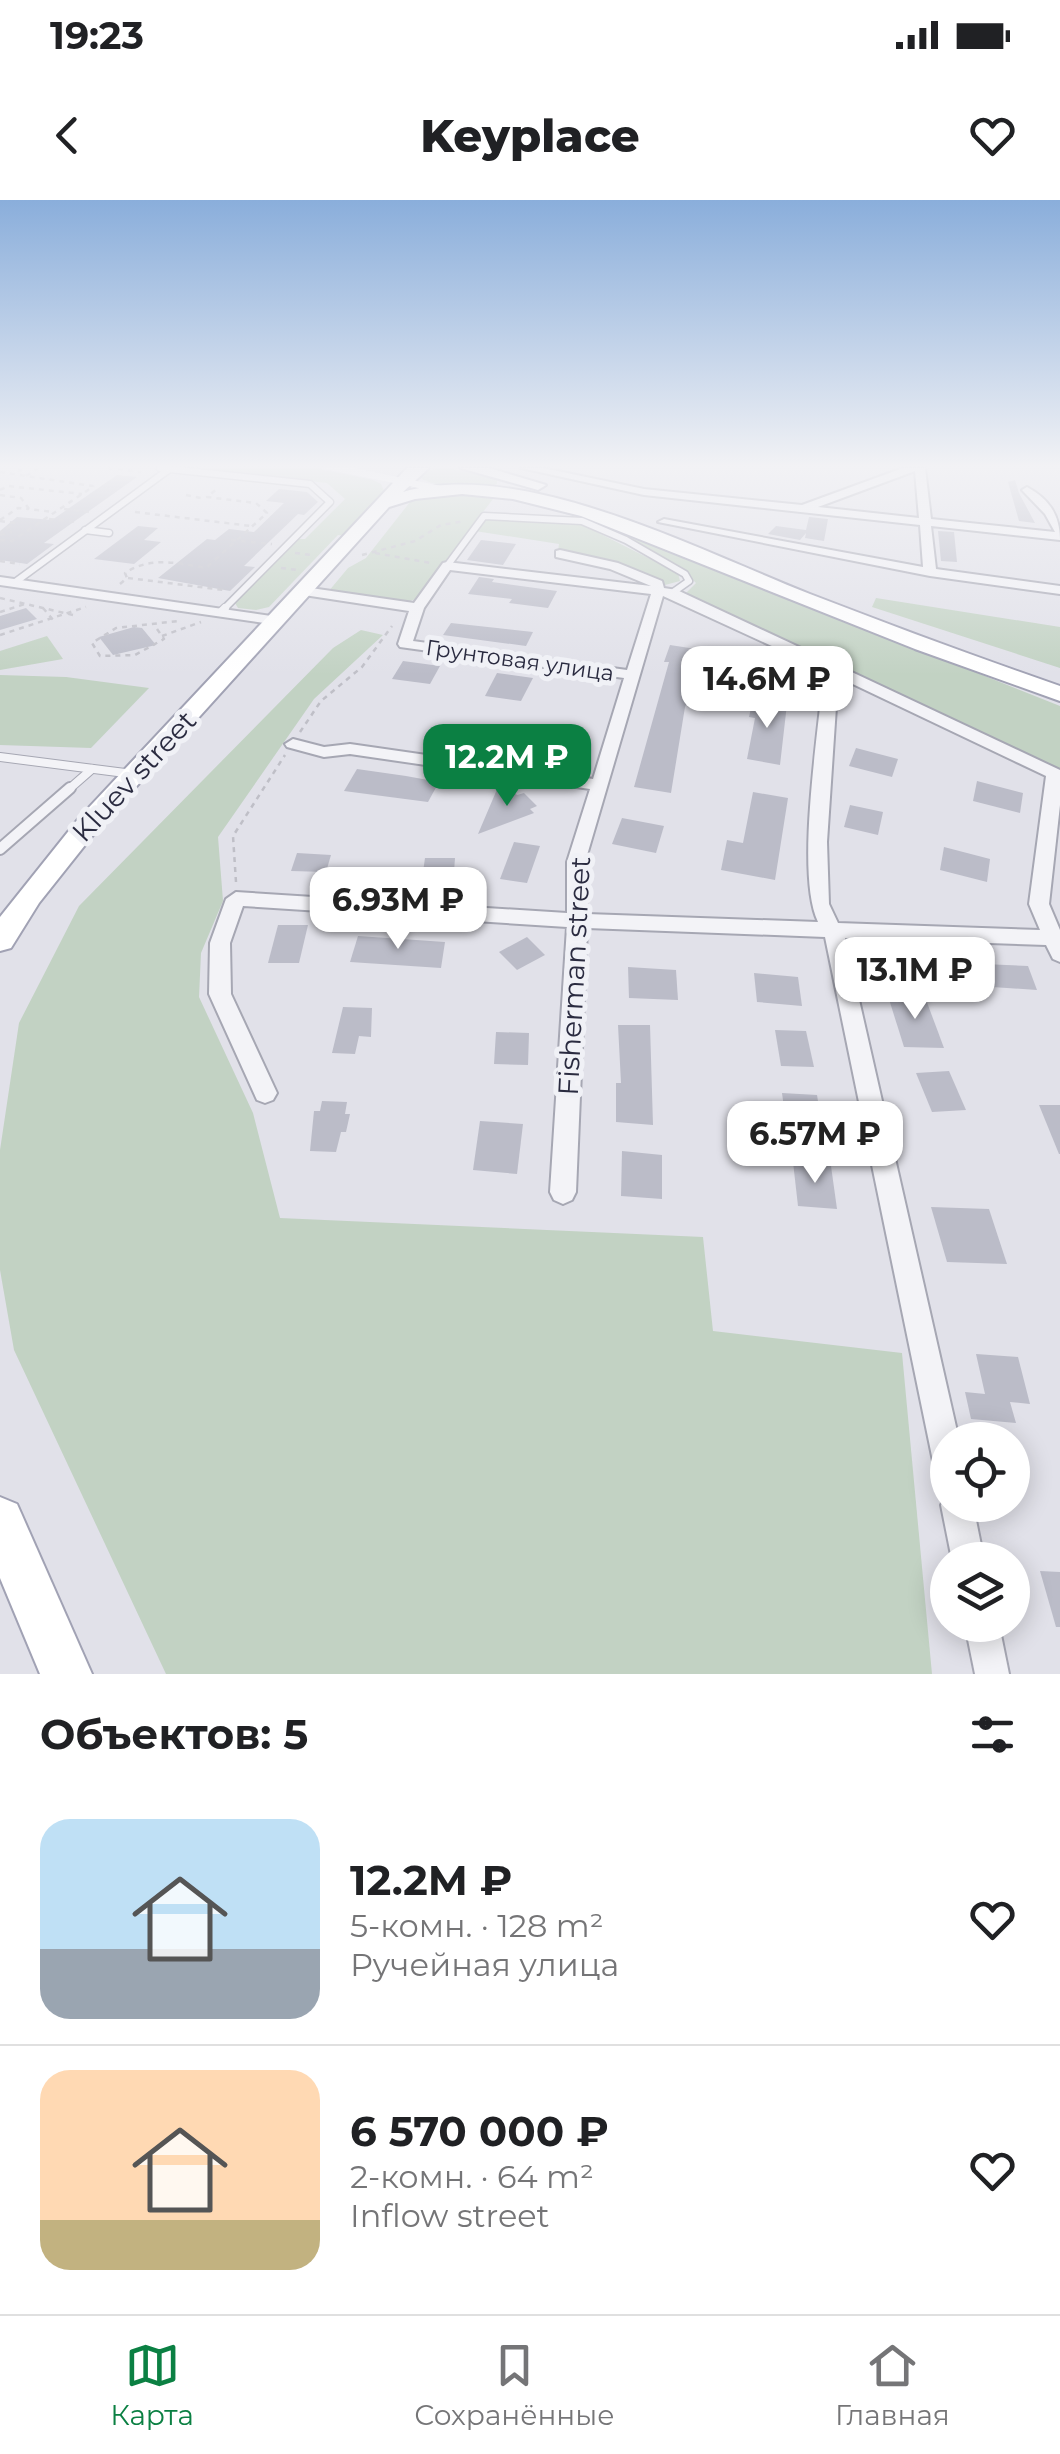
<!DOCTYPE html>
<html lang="ru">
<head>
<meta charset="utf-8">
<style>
	:root { --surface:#fff; --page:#f2f2f2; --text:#202124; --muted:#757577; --line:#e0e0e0; --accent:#0b8043 }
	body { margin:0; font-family:Montserrat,sans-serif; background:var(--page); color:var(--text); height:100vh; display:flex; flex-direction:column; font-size:38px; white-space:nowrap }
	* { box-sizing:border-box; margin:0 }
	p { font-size:32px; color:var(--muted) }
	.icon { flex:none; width:55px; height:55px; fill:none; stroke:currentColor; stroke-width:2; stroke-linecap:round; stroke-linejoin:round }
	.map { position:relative; height:1474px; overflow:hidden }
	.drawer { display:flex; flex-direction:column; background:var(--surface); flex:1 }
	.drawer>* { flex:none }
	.buttons { position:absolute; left:930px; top:1222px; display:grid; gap:20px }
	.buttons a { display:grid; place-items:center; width:100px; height:100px; border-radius:50%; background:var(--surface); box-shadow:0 5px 25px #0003; font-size:50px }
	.price { position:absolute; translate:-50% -85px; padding:0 22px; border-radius:20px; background:#fff; color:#222; font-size:32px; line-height:65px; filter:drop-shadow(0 2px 5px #0008) }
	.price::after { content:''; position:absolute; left:50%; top:60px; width:30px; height:22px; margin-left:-15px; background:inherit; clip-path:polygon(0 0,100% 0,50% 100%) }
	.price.on { background:var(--accent); color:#fff }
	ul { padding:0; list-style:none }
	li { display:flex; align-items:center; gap:30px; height:250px; padding:0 40px }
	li+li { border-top:2px solid var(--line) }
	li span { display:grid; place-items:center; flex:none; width:280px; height:200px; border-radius:30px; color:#555 }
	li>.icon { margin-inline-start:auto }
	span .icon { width:120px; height:120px; fill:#fffc; stroke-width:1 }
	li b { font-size:42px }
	h2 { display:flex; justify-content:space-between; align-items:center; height:120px; padding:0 40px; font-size:42px }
	.status { display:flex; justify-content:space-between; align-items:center; height:70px; padding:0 50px; background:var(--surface); direction:ltr }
	.status svg { height:28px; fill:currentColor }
	header { display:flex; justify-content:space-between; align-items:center; height:130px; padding:0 40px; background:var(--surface); font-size:45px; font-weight:800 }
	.menu { display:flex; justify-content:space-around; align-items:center; height:140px; border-top:2px solid var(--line); background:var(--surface); font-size:28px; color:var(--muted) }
	.menu a { display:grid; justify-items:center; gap:5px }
	.menu .on { color:var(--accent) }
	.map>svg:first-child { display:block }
</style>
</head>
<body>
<div class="status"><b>19:23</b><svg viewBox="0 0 49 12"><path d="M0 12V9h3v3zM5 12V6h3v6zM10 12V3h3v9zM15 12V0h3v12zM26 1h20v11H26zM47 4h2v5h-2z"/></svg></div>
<header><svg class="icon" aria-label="back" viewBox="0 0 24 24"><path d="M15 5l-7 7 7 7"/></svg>Keyplace<svg class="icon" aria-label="heart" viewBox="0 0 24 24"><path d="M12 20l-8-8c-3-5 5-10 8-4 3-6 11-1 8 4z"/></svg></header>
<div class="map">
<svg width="1060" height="1474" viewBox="0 0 1060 1474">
	<rect width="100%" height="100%" fill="#e1e1e9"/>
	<g fill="#c2d2c3">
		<path d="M193,268H315L373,280L381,284L385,293L346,336L338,335L269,407L256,410L238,408L235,403L297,339H305L345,299L327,283Z"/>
		<path d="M448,268L497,278V284C477,292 438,289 419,277L423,271Z"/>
		<path d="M452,294L493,299L416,399L401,404L328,392L348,368L366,358L410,302L421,297Z"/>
		<path d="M485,318L579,323L678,373L680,381L665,385L614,363L558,351L559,344L475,331Z"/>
		<path d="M618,333L635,336L1060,506V570L686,393L696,383L680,367Z"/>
		<path d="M876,398L1060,427V468L872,407Z"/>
		<path d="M361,430L383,435L314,499L218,637L223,701L201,753L199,797L253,913L280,1018L703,1037L713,1131L902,1153L932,1474H166L14,1150L0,1070V950L19,823L79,706L333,448Z"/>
		<path d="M47,436L63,459L0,470V451Z"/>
		<path d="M0,475L66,477L149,488L91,548L0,545Z"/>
	</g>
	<g fill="#bbbcc8">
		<path d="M117,275L137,277L44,343L54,344L27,364L0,360V331L17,317L52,320Z"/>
		<path d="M1015,280L1019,293L1035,323L1019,321L1008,282Z"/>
		<path d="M279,289L307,292L318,302L304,315L298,314L244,366L255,367L230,391L158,378L207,339L215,340L229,329L254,332L284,303L266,301Z"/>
		<path d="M809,317L828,319L824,341L805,338L806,333L800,340L768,334L776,326L806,330Z"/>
		<path d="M138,326L158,328L144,340L161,342L134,364L94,359Z"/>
		<path d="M938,331L954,332L957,362L941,361Z"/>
		<path d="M481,340L516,344L503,365L467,360Z"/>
		<path d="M479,377L494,379L492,382L557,391L548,408L509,403L512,399L468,394Z"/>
		<path d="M26,408L37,419L0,430V416Z"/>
		<path d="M451,423L497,428L533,432L526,446L443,435Z"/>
		<path d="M134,427L142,428L156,445L113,455L99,437Z"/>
		<path d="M670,445L696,449L684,490L692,491L685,507L671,593L634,587L669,462H664Z"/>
		<path d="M403,461L440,466L430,484L392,479Z"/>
		<path d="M497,473L533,478L521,501L485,496Z"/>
		<path d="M753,499L787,504L780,565L747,559L755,518L749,517Z"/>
		<path d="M455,525L488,530L481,546L447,541Z"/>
		<path d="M856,548L898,559L892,577L849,566Z"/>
		<path d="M357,569L406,576L439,582L428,602L344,591Z"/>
		<path d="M977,581L1023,593L1020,613L973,601Z"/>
		<path d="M498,587L511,589L517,595L524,593L537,606L530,609L534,613L478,634Z"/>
		<path d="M753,592L788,598L775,680L721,670L727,640L743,643Z"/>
		<path d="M850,605L883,612L878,635L844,627Z"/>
		<path d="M622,618L664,626L656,653L612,644Z"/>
		<path d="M514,642L540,646L527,683L500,679Z"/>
		<path d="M944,647L990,659L987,682L940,670Z"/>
		<path d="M297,653L331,655L326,672L291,671Z"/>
		<path d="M425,658H455L454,672H423Z"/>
		<path d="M278,725H308L299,763H268Z"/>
		<path d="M358,736L445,742L441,768L350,762Z"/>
		<path d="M527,737L545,755L517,770L499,752Z"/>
		<path d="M983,764L1028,766L1037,790L992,787Z"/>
		<path d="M628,767L676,770L678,800L629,798Z"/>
		<path d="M754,773L798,777L802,806L757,802Z"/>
		<path d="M888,796L925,797L944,848L904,847Z"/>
		<path d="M343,807L372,808L371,837L359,836L355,854L332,853Z"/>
		<path d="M618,825H650L653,925L616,922V883H621Z"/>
		<path d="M775,830L806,831L814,867L781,866Z"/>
		<path d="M496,832L529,833L528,865L494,864Z"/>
		<path d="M949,871L966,910L932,912L916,873Z"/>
		<path d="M782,893L817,895L823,932L787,930Z"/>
		<path d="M322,901L347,902L345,914H350L346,932H341L336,952L310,951L314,911H320Z"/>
		<path d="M1039,905H1060V954H1059Z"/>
		<path d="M480,921L523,924L517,974L473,970Z"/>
		<path d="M622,951L662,955V999L621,996Z"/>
		<path d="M793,962L831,966L837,1009L798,1006Z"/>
		<path d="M931,1007L989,1009L1007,1064L947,1062Z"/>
		<path d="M976,1154L1018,1157L1030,1204L1010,1202L1016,1223L971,1219L965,1192L985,1194Z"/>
		<path d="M1040,1371L1060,1372V1427H1056Z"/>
	</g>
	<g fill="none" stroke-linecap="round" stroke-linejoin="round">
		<g stroke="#a6a7b3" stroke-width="9">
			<g id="lane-far2">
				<path d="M160,268L310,284L330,302L222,411"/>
				<path d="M85,330L109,333"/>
				<path d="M447,366L484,316L582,321L626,340L685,374L689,381L672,393"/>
				<path d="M14,383L168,270"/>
			</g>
		</g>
		<g stroke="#a6a7b3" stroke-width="10">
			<g id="lane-far1">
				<path d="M221,412L225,408"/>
				<path d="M0,557L133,574"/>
				<path d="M68,590L92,569"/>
			</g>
		</g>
		<g stroke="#a6a7b3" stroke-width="14">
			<path id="lane" d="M0,649L70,588"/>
		</g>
		<g stroke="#a6a7b3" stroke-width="4">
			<g id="street">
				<path d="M521,268H543L644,289L802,305L903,268H925L931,319L1055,332L1045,314L1022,290L1027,287C1049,299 1060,315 1060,340L931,326L936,369L1060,386V394L930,376L658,322L664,319L923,367L920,325L644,295ZM915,271L919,318L818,307Z"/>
				<path d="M560,350L618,363L662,381L664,388L677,390L829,461L837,462L839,466L1060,570V605L1049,704L1060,730V762L1053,759L1046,745L845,738L959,1240H948V1276L937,1272L933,1261L825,737L587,728L576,992L572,1000L563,1004L554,1000L550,992L567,727L243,706L230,743L231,794L277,893L273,900L265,903L257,900L209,794L210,743L226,699L236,692L567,713V662L590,589L350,554L324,557L287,547L285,544L293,539L324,547L350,544L593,579L624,478L400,447L398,444L409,411L304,395L297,391L304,387L414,403L443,363L447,362L651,386L610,369L556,357V351ZM450,370L651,394L627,470L413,441L424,408ZM663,396L824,470C819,529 795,674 818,722L587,714L585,662ZM838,477L1046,576L1029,704L1040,730L838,723L829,704L827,642Z"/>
				<path d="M0,377L278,417L285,421L278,425L0,385Z"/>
				<path d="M948,1293V1305H973L984,1360H952L941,1305Z"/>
				<path d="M965,1425H999L1009,1474H975Z"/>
			</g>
		</g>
		<g stroke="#a1a2b4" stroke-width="4">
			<g id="primary">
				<path d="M407,268H429L403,292C523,258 698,350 810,394C893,426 976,457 1060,486V501L915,449L581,316L513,299L462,294L415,299L389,307L97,630L39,703L11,748L0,751V717L79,618Z"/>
				<path d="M460,268H489L546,285L538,290Z"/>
				<path d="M0,1297L17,1304L92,1474H40L0,1378Z"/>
			</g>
		</g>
		<g stroke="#bfbfc7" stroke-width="2.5" stroke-dasharray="5 5" stroke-linecap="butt">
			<path d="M108,268L141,272"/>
			<path d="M18,270L22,271"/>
			<path d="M0,272L93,286"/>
			<path d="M26,276L38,268"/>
			<path d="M0,290L8,286L82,294"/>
			<path d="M0,295L21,298L29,309L53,312"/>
			<path d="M186,295L205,299"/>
			<path d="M64,309L91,312"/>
			<path d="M135,312L251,326"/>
			<path d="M49,319L76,322"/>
			<path d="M0,320L18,308L28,309"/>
			<path d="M0,321L15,323L0,333"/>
			<path d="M0,335L12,332"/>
			<path d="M0,340L12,341L94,286"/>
			<path d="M231,340L272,344"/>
			<path d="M295,353L312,355"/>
			<path d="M375,353L431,363"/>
			<path d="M362,355L415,341L441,325L465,321"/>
			<path d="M0,361L20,364"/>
			<path d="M281,368L298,370"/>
			<path d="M128,378L224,390"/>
			<path d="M120,384L127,378L125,373C151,356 177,363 206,368L267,313L256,303L207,297L218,288"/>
			<path d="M0,398L73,415"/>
			<path d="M43,408L54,421"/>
			<path d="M0,412L25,404"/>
			<path d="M157,429L164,439L135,455L100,456L92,443L116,428L178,421"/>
			<path d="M0,435L86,407"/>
			<path d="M162,436L201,422"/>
			<path d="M300,532L321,501L362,467L392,426"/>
			<path d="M236,682L233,636L285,555"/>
		</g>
		<use href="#lane-far2" stroke="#f3f3f7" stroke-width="6"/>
		<use href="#lane-far1" stroke="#f3f3f7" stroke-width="8"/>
		<use href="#lane" stroke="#f3f3f7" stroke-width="10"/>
		<use href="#street" fill="#f3f3f7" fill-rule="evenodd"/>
		<path fill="#fff" fill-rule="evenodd" d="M320,268H354L451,288L443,293Z"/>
		<use href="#primary" fill="#fff" fill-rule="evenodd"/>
	</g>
	<linearGradient id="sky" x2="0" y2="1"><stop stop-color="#8aaedb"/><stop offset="0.56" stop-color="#f2f2f5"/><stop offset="1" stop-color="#f2f2f5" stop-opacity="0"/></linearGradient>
	<rect width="1060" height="475" fill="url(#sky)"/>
	<g text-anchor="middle" stroke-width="10" stroke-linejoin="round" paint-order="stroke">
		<g font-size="22" fill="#2a2b40" stroke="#f0f1f6">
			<text transform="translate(520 460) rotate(8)" y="8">Грунтовая улица</text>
		</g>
		<g font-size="28" fill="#2a2b40" stroke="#f0f1f6">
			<text transform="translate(134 576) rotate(-47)" y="10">Kluev street</text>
			<text transform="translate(574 776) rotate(-87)" y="10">Fisherman street</text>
		</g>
	</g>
</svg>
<div class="buttons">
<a><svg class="icon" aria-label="locate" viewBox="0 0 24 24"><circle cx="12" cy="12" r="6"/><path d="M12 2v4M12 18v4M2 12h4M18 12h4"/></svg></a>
<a><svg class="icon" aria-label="layers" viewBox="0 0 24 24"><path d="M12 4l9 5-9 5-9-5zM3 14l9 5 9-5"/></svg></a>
</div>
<b class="price" style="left:767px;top:531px">14.6M ₽</b>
<b class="price on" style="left:507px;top:609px">12.2M ₽</b>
<b class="price" style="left:398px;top:752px">6.93M ₽</b>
<b class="price" style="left:915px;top:822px">13.1M ₽</b>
<b class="price" style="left:815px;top:986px">6.57M ₽</b>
</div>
<section class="drawer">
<h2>Объектов: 5<svg class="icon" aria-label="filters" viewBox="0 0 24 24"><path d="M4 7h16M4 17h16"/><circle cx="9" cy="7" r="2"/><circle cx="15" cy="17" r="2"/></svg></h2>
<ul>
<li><span style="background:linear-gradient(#bfe0f5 65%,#9aa5b1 0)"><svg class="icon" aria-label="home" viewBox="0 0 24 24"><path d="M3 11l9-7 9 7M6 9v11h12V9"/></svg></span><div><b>12.2M ₽</b><p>5-комн. · 128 m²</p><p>Ручейная улица</p></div><svg class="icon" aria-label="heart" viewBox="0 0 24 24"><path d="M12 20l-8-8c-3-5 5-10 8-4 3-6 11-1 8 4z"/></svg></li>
<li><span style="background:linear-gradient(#ffd9b3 75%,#c2b280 0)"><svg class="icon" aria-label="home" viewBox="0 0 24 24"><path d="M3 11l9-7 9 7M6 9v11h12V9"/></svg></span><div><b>6 570 000 ₽</b><p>2-комн. · 64 m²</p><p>Inflow street</p></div><svg class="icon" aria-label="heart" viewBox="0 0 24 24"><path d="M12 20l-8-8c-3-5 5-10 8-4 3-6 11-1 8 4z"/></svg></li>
</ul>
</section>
<nav class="menu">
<a class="on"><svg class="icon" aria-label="map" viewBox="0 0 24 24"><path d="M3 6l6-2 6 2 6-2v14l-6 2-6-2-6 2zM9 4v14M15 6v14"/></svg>Карта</a>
<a><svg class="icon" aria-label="saved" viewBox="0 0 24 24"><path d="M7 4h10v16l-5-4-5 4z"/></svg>Сохранённые</a>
<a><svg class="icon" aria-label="home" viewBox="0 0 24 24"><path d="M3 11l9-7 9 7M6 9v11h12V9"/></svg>Главная</a>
</nav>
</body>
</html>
